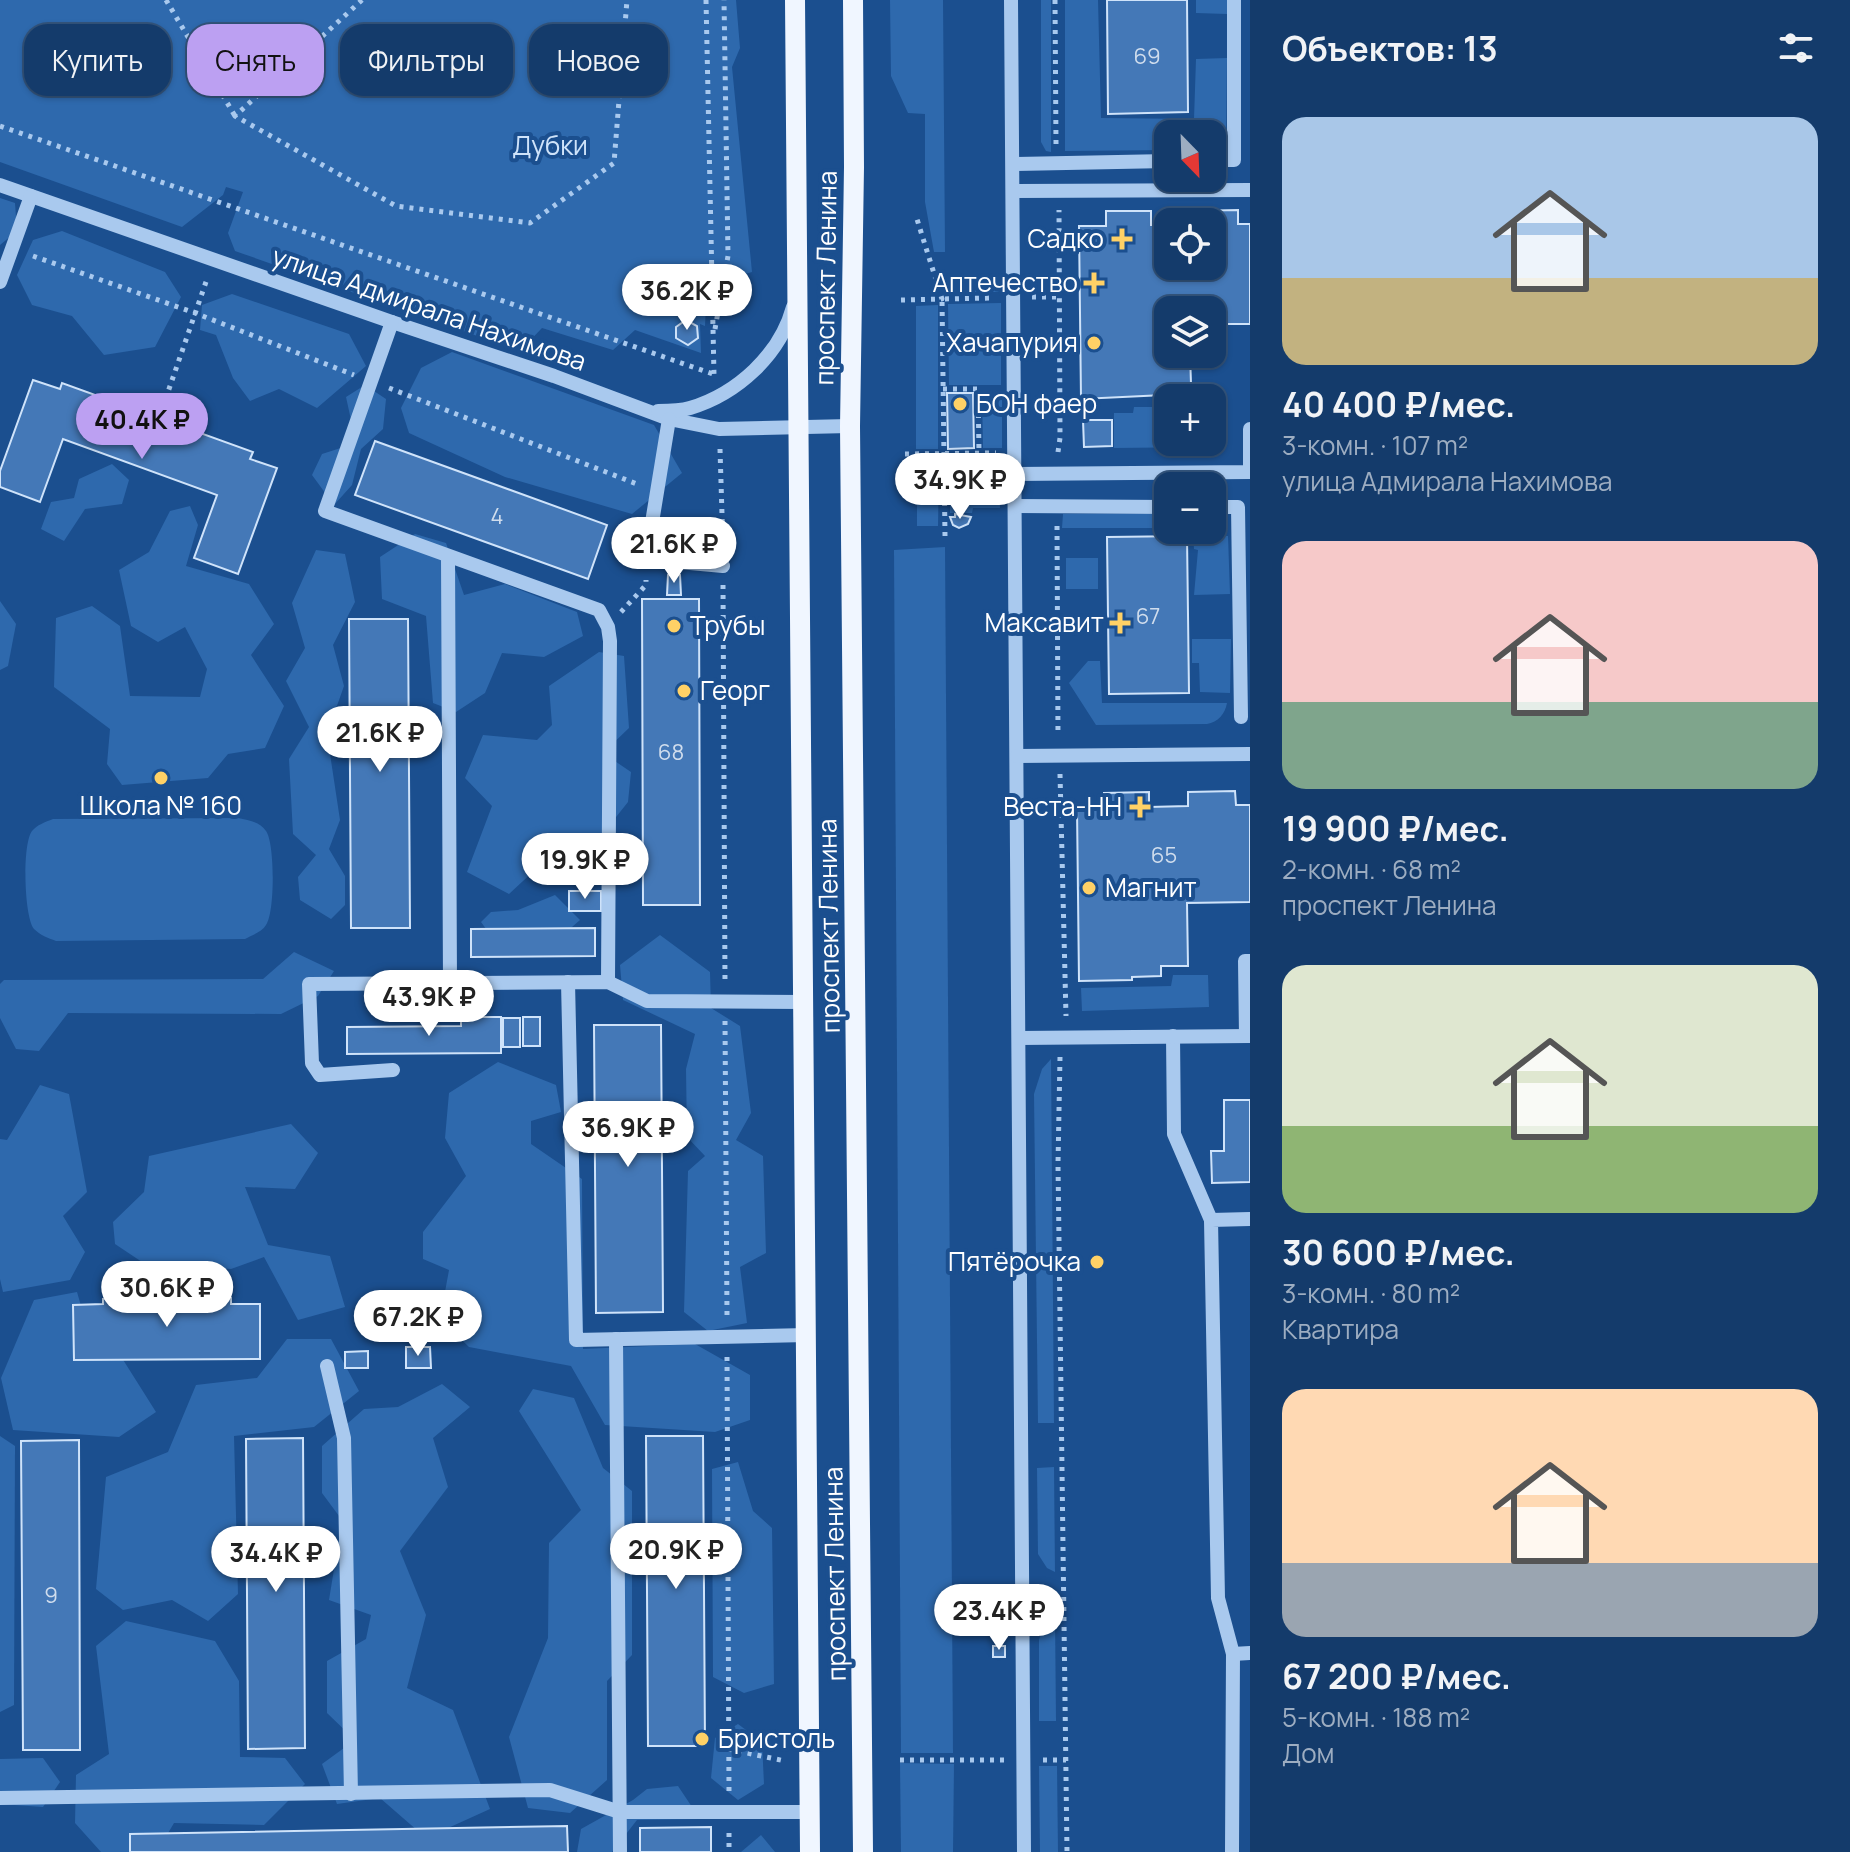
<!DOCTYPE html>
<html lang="ru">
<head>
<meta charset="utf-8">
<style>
	:root { --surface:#143b6b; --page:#1d4271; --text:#f1f3f6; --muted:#9dadc1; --line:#33557e; --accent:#bca0f2 }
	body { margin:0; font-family:Manrope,sans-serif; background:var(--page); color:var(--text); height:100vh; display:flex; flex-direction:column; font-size:30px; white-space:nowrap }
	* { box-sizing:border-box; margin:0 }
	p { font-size:26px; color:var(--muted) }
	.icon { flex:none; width:44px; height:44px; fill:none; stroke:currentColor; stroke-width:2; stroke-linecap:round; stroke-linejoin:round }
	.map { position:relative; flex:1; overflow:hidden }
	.details { display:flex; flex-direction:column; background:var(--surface); width:600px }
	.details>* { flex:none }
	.banner { position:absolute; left:24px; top:24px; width:760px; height:72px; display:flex; gap:16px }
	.needle { width:52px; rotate:157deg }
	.tools { position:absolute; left:1154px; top:120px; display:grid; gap:16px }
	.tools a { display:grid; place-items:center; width:72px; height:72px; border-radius:16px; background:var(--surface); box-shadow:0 2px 6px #0004,0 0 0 2px var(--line); font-size:40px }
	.price { position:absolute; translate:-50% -68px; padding:0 18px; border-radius:28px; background:#fff; color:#222; font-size:26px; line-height:52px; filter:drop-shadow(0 2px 4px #0008) }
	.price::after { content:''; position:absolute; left:50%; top:48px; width:24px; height:18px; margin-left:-12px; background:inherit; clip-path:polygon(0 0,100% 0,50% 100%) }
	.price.selected { background:var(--accent); color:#111 }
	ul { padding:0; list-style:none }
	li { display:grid; align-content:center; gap:16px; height:424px; padding:0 32px }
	li span { display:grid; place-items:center; height:248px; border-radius:24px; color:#555 }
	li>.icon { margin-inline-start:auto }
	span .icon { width:144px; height:144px; fill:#fffc; stroke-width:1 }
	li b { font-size:34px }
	h2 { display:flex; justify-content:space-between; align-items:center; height:96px; padding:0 32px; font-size:34px }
	.chip { padding:0 28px; border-radius:24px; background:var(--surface); box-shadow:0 2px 6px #0004,0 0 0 2px var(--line); font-size:28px; line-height:72px }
	.chip.selected { background:var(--accent); color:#111 }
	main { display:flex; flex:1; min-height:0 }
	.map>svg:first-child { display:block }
</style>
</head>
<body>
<main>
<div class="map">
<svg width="1250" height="1852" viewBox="0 0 1250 1852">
	<rect width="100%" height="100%" fill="#1b4f8f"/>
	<g fill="#2e69ad">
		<path d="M0,0H736L740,48L732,67L752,272L707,285L705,326L700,324L701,353L635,330L613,350L542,328L520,351L235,251L228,233L243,192L226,187L223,195L182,227L0,162Z"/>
		<path d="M890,0H943L945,252H934L925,202V114L908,113L891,76Z"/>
		<path d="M1041,0H1051V152L1046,151L1041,142Z"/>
		<path d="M1065,0H1098L1101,118L1194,119L1196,59L1227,58L1226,149H1212V134H1168V150L1065,151Z"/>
		<path d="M1196,0H1227V14L1196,13Z"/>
		<path d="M0,198L15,203L17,231L0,245Z"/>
		<path d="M62,231L165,272L181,297L155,347L104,355L72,316L32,305L17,275L33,240Z"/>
		<path d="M971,277H1001V292H952V278Z"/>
		<path d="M232,294L349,334L366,366L317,408L279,389L250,401L233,378L216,335L200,330L202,305Z"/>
		<path d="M1001,303V385H949L948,304Z"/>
		<path d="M938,305V449H916V306Z"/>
		<path d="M452,352L654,425L682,473L632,514L505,477L409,433L401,408L421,368Z"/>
		<path d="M365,385L386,399L383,429L361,449L352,485L334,505L312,475L322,454L356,443L346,397Z"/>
		<path d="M982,393H1002V448H983Z"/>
		<path d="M1174,397L1218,398V435L1213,444L1206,447L1114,448V413H1133L1134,407H1168V442H1212V398Z"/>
		<path d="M950,457H998L1000,508H973L972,513H950Z"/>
		<path d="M112,464L129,480L122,504L85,509L64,541L41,529L51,502L74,498L79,479Z"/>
		<path d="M917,469H939L938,526H917Z"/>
		<path d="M190,506L198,525L186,566L249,584L274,624L251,655L284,706L265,748L228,754L208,778L122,785L107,764L110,729L54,687L56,618L92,606L120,626L130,696L200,697L207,669L185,627L158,642L131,626L119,570L149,552L170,511Z"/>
		<path d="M1063,514H1168V528H1062Z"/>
		<path d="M415,534L446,543L464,595L505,584L577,612L583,636L544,657L502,653L485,693L456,712L433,703L426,616L382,599L380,557Z"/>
		<path d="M1193,534L1228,536L1230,594L1194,595L1198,550L1194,549Z"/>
		<path d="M945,547L953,1753H901L894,550Z"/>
		<path d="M316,550L345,554L355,602L333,645L344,686L327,734L340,820L329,849L345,876V905L331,919L300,900L298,877L316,855L293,834L289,759L309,727L286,681L305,648L292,603Z"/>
		<rect x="1066" y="558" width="32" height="31"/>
		<path d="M0,601L16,624L8,666L0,670Z"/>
		<path d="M1192,639H1231L1230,693L1200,692L1199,663H1192Z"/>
		<path d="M599,652L624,656L629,728L603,753L631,772L628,802L578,865L537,868L509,894L467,872L492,806L465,778L483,735L537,740L552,725L549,686Z"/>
		<path d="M1088,661H1100L1102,703H1227C1225,714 1218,722 1207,724L1096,725L1069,683Z"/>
		<path d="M238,818C249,820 260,822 266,831C275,843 275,913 266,925C262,932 252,935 245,939L56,941C48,938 40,935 34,929C24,917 22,844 32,831C37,825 45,822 53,819Z"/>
		<path d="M555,895L580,920L548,948L497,944L481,922L491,912L518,910Z"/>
		<path d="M660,935L710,972L711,1008L740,1026L751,1113L736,1140L763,1156L766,1253L740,1267L747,1323L708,1331L684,1312L688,1171L705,1156L687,1137L686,1069L695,1034L623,1000L620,965Z"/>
		<path d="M294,952L334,971L318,996L281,1014L68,1013L39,1051L16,1049L0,1018V984L4,980L263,979Z"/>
		<path d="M1173,975H1208L1209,1007L1082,1011L1081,988L1171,986Z"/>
		<path d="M1051,1059L1054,1423H1038L1034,1094L1042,1069Z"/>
		<path d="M498,1062L556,1085L561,1112L531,1121V1144L582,1179L583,1349L695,1344L750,1375V1420L715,1432L605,1425L571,1366L469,1347L440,1319L449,1270L423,1259V1232L466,1176L445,1138L449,1093Z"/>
		<path d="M40,1085L69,1094L87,1192L63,1216L85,1252L70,1280L3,1292L0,1279V1139L7,1140Z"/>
		<path d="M291,1124L318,1153L295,1189L245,1187L268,1245L330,1256L345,1307L298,1320L264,1257L231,1269L142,1262L115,1244L113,1222L144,1192L149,1156Z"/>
		<path d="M77,1292L90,1337L115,1347L156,1412L119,1437L13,1430L1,1378L34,1300Z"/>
		<path d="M287,1339H331L359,1391L314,1427L234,1436L238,1594L208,1621L172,1600L123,1610L96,1589L106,1477L168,1452L196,1385L257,1378Z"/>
		<path d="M442,1384L470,1407L433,1438L448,1487L400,1551L426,1615L407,1688L453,1710L490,1809L426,1838L380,1798L337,1804L322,1764L355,1740L327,1713V1661L366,1639L371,1615L329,1600L342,1520L322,1493V1446L364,1409L398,1407Z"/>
		<path d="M533,1389L574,1398L603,1468L632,1491V1655L607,1681V1780L570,1813L528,1808L509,1737L548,1638L549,1543L581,1510L519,1411Z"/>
		<path d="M0,1436L15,1446L14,1705L0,1712Z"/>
		<path d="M738,1462L753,1511L772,1528L774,1684L744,1693L713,1677L712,1469Z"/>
		<path d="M1054,1467L1055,1572L1047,1568L1038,1554L1037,1468Z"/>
		<path d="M1055,1616L1056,1721H1039V1640L1043,1627Z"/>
		<path d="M126,1621L215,1641L239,1681L240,1757L285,1758L305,1784L264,1825L174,1823L157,1852H101L75,1823L76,1775L109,1754L96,1646Z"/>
		<path d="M738,1724L762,1742L764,1784L738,1800L711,1778L715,1738Z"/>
		<path d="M43,1758L60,1782L43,1807L0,1804V1759Z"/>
		<path d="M900,1763L954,1764L953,1852H901Z"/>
		<path d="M1039,1766H1057L1058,1852H1040Z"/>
		<path d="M678,1786L700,1819L637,1820L612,1852H577L581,1829L633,1800L647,1789Z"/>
		<path d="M761,1835L775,1852H741Z"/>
	</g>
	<g fill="#4478b7" stroke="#cfe3fa" stroke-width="2">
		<path d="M1107,0H1187L1188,112L1108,114Z"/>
		<path d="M1238,210V224H1250V324H1212V310H1168V354H1190L1191,384L1164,385V395L1081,399L1079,226H1106V211H1151V225H1168V266H1212V222H1190L1191,211Z"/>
		<path d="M686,320L697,326L698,338L688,345L676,338V327Z"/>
		<path d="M33,380L60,389L62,383L253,452L250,459L277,468L238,574L194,558L217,495L63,439L40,502L0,487V471Z"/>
		<path d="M947,393H973L974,448L948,449Z"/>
		<path d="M1083,420H1112V446L1084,447Z"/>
		<path d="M375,441L607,525L588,579L355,495Z"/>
		<path d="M955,514L971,517L968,524L959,528L953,525L950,517H955Z"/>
		<path d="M1187,536L1189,693L1109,694L1107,537Z"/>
		<path d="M668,575H680L681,595H667Z"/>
		<path d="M642,599H699L700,905H643Z"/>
		<path d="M349,619H408L410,928H351Z"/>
		<path d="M1235,791L1236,805H1250V902L1187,903L1188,966H1161V976L1132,977V980L1079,981L1077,808L1104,807V793L1149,792V807L1188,806V792Z"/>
		<rect x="569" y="891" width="32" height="20"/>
		<path d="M595,928V956L471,957V929Z"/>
		<path d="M461,1017H501V1053L347,1054V1027L461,1026Z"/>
		<rect x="523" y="1017" width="17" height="29"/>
		<rect x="503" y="1018" width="17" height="29"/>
		<path d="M594,1025H661L663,1312L596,1313Z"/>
		<path d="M1224,1100H1250V1182L1212,1183L1211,1151H1224Z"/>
		<path d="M128,1291L140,1299L188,1298L196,1291L207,1298H231V1304H260V1359L74,1360L73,1305L103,1304V1299H119Z"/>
		<path d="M406,1347H430L431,1368H406Z"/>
		<path d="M368,1351V1368H345V1352Z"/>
		<path d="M646,1436H703L705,1746H648Z"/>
		<path d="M303,1438L305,1748L248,1749L246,1439Z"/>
		<path d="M79,1440L80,1750H23L21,1441Z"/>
		<rect x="993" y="1646" width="12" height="11"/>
		<path d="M567,1826L568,1852H130V1834Z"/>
		<path d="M711,1827V1852H640V1828Z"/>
	</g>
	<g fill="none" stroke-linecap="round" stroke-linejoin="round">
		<g stroke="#a9c9ee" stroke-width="5" stroke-dasharray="4 6" stroke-linecap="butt">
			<path d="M166,0L235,116"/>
			<path d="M362,0L235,116L396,206L530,223L614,163L627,0"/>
			<path d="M706,0L714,375"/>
			<path d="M1055,0L1056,144"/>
			<path d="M0,126L713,374"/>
			<path d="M33,256L195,313L354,375"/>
			<path d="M1032,297H1059"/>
			<path d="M901,300L942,299L916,216"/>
			<path d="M715,329L728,256L724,0"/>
			<path d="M389,388L637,484"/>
			<path d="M943,389H978L979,453"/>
			<path d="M159,418L207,279"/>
			<path d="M720,449L723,547"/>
			<path d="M1058,452L1060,438L1059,210"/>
			<path d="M905,454L996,453"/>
			<path d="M1057,526L1058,736"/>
			<path d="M945,536L942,299L994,298"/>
			<path d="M723,585L725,983"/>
			<path d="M621,612L646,585V580"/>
			<path d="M1060,774L1066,1016"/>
			<path d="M725,1021L727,1315"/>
			<path d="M1060,1057L1058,1164L1067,1852"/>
			<path d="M727,1357L729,1791"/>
			<path d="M728,1749L785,1761"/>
			<path d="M900,1760H1005"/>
			<path d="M1043,1760H1066"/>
			<path d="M729,1833V1852"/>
		</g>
		<g stroke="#a9c9ee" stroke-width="14">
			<path d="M1011,0L1024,1852"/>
			<path d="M1212,160H1234V0"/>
			<path d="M1013,164L1168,161"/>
			<path d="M0,185L392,322L554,376L669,419L719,429L850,426"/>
			<path d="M1013,191L1250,190"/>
			<path d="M0,282L31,196"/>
			<path d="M392,322L325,511L599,610L608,627L610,641L608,982"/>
			<path d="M658,411C668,411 680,411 690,408C737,394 780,355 793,307"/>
			<path d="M669,419L646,559L723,566"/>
			<path d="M1015,474L1250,472V429"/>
			<path d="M1015,506L1168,507"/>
			<path d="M1212,507H1238L1241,717"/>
			<path d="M448,557L450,982"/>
			<path d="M1017,756L1250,754"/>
			<path d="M568,982L576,1340L807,1335"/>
			<path d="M1173,1036L1174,1134L1211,1220"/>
			<path d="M1246,1036L1245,961H1250"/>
			<path d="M1019,1038L1250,1036"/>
			<path d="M393,1070L320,1075L312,1063L309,984L608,982L647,1001L803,1002"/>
			<path d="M616,1339L620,1852"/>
			<path d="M327,1366L344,1438L351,1794"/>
			<path d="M1233,1654L1250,1653"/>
			<path d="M0,1798L550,1790L620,1812H810"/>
			<path d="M1232,1852L1233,1654L1218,1598L1211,1220L1250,1219"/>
		</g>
		<g stroke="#f0f6ff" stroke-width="20">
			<path d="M795,0L810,1852"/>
			<path d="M853,0L854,167L850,426L863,1852"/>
		</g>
	</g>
	<g fill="#ffd166" stroke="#1b4f8f" stroke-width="3">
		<path d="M1118 227h8v8h8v8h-8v8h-8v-8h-8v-8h8z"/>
		<path d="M1090 271h8v8h8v8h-8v8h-8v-8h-8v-8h8z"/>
		<circle cx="1094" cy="343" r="8"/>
		<circle cx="960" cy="404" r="8"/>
		<path d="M1116 611h8v8h8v8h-8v8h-8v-8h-8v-8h8z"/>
		<circle cx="674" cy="626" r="8"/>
		<circle cx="684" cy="691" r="8"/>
		<circle cx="161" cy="778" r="8"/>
		<path d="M1136 795h8v8h8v8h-8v8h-8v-8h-8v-8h8z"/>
		<circle cx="1089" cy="888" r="8"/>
		<circle cx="1097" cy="1262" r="8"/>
		<circle cx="702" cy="1739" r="8"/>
	</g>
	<g text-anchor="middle" stroke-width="8" stroke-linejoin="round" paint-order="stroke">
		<g font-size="22" fill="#d0dded">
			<text x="1147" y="64">69</text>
			<text x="497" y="524">4</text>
			<text x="1148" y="624">67</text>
			<text x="671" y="760">68</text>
			<text x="1164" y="863">65</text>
			<text x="51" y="1603">9</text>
		</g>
		<g font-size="26" fill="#cfe3fa" stroke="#1b4f8f">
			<text x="550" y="155">Дубки</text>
		</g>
		<g font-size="26" fill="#fff" stroke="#1b4f8f" text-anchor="end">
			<text x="1104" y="248">Садко</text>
			<text x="1078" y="292">Аптечество</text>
			<text x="1078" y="352">Хачапурия</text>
			<text x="976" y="413" text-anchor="start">БОН фаер</text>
			<text x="1104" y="632">Максавит</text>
			<text x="690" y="635" text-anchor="start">Трубы</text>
			<text x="700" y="700" text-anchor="start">Георг</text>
			<text x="161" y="815" text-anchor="middle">Школа № 160</text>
			<text x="1122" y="816">Веста-НН</text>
			<text x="1105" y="897" text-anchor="start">Магнит</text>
			<text x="1081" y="1271">Пятёрочка</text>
			<text x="718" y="1748" text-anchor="start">Бристоль</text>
		</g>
		<g font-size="26" fill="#fff" stroke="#1b4f8f">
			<text transform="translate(826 278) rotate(-89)" y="9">проспект Ленина</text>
			<text transform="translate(429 309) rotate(19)" y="9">улица Адмирала Нахимова</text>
			<text transform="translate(829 926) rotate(-91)" y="9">проспект Ленина</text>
			<text transform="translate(835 1574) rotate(-91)" y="9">проспект Ленина</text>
		</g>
	</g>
</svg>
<div class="tools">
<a><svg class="needle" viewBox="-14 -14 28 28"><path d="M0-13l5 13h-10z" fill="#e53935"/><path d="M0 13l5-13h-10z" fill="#9dadc1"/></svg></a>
<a><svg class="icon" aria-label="locate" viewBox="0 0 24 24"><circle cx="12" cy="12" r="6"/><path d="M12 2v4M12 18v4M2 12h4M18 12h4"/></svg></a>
<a><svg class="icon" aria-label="layers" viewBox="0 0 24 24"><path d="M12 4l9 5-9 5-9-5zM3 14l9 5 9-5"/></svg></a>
<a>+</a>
<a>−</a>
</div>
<b class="price" style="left:687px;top:332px">36.2K ₽</b>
<b class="price selected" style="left:142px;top:461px">40.4K ₽</b>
<b class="price" style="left:960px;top:521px">34.9K ₽</b>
<b class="price" style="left:674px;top:585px">21.6K ₽</b>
<b class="price" style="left:380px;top:774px">21.6K ₽</b>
<b class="price" style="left:585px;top:901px">19.9K ₽</b>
<b class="price" style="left:429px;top:1038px">43.9K ₽</b>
<b class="price" style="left:628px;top:1169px">36.9K ₽</b>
<b class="price" style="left:167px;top:1329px">30.6K ₽</b>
<b class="price" style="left:418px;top:1358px">67.2K ₽</b>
<b class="price" style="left:676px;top:1591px">20.9K ₽</b>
<b class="price" style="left:276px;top:1594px">34.4K ₽</b>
<b class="price" style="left:999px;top:1652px">23.4K ₽</b>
<div class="banner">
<a class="chip">Купить</a>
<a class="chip selected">Снять</a>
<a class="chip">Фильтры</a>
<a class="chip">Новое</a>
</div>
</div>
<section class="details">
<h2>Объектов: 13<svg class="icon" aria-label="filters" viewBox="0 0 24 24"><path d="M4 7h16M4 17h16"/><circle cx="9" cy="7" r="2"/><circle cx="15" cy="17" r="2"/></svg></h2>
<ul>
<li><span style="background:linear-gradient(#a9c7e8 65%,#c2b280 0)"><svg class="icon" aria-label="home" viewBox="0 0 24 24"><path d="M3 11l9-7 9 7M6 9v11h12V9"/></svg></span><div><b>40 400 ₽/мес.</b><p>3-комн. · 107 m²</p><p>улица Адмирала Нахимова</p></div></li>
<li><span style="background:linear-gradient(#f6c9c9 65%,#7fa58c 0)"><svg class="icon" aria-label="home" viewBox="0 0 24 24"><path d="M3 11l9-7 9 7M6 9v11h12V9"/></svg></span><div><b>19 900 ₽/мес.</b><p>2-комн. · 68 m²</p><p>проспект Ленина</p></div></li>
<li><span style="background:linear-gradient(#dfe7d0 65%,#8fb573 0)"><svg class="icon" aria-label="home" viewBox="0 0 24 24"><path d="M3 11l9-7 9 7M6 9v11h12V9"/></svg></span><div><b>30 600 ₽/мес.</b><p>3-комн. · 80 m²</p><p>Квартира</p></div></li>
<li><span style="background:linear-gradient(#ffd9b3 70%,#9aa5b1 0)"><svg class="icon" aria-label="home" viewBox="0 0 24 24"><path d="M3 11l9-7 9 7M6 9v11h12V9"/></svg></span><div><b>67 200 ₽/мес.</b><p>5-комн. · 188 m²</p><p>Дом</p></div></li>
</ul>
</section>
</main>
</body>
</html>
